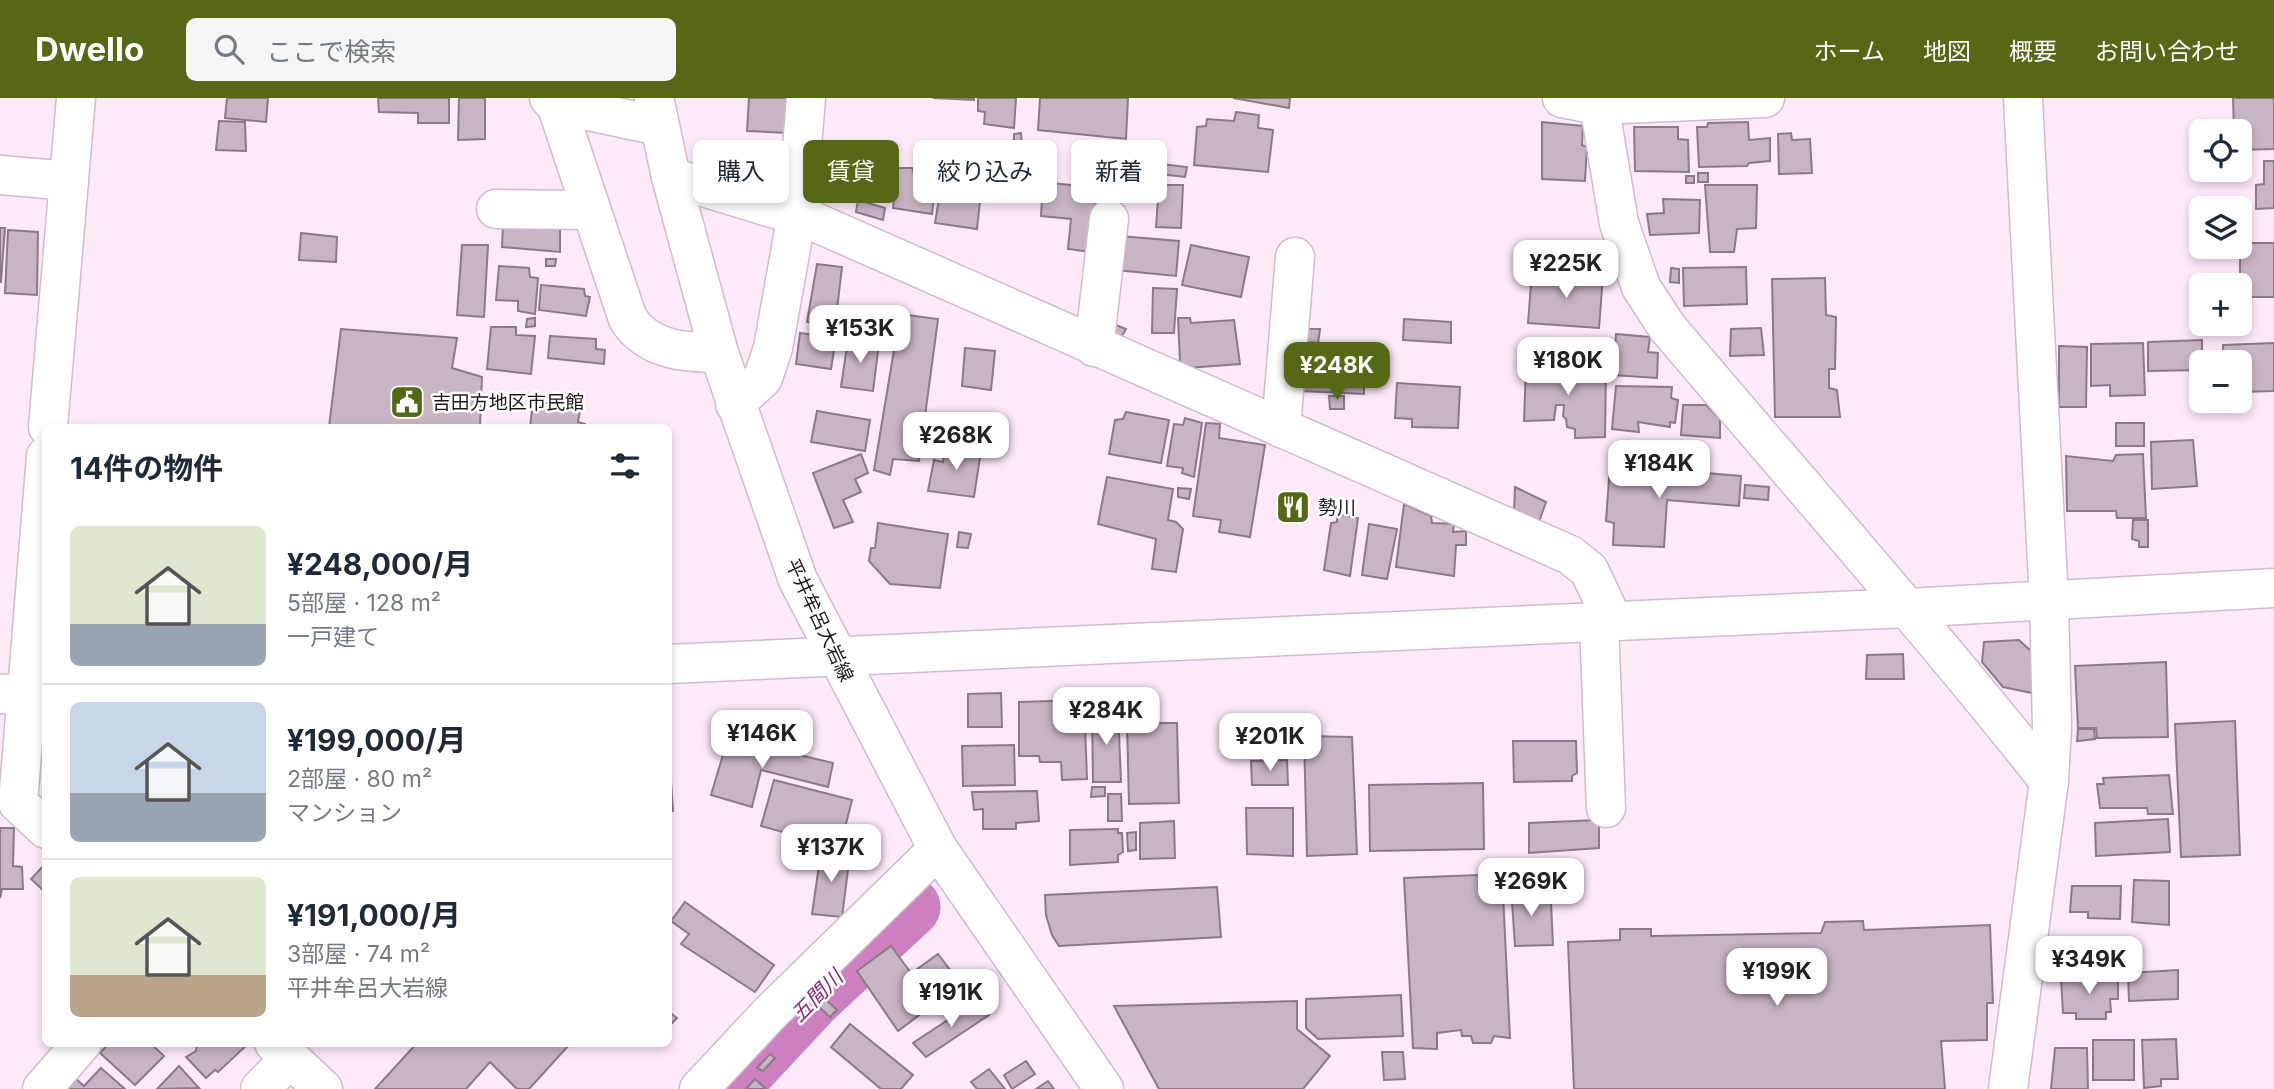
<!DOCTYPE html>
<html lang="ja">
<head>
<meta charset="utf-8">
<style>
	:root { --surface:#fff; --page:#f6f6f7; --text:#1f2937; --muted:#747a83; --line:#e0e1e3; --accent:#546816 }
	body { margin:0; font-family:Inter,"Noto Sans JP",sans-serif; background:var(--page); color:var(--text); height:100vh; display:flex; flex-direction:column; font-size:26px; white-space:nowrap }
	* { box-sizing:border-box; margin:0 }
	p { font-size:23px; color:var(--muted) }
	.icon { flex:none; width:38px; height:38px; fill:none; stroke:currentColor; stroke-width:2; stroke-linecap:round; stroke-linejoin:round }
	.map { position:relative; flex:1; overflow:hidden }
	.side { position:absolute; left:42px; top:326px; width:630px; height:623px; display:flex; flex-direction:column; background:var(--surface); border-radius:10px; box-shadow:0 4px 10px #0003 }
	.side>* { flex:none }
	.banner { position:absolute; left:693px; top:42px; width:665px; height:63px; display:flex; gap:14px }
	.controls { position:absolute; left:2189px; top:21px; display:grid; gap:14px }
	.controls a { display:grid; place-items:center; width:63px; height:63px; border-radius:10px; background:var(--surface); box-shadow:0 4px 10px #0003; font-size:35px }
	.price { position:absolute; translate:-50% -60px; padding:0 16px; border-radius:14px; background:#fff; color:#222; font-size:23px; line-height:46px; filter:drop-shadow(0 2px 4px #0008) }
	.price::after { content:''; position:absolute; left:50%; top:42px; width:21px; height:16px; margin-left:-10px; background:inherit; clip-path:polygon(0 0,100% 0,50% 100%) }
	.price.selected { background:var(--accent); color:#fff }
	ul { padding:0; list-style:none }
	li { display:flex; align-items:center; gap:21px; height:175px; padding:0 28px }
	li+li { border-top:2px solid var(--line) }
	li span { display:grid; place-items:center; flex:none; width:196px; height:140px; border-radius:10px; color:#555 }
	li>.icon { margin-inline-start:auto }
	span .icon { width:84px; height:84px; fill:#fffc; stroke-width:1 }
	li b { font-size:30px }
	h2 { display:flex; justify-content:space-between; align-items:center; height:84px; padding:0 28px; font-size:30px }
	.chip { padding:0 24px; border-radius:10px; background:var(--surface); box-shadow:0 4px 10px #0003; font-size:24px; line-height:63px }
	.chip.selected { background:var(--accent); color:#fff }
	header { display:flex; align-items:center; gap:42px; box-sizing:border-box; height:98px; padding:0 35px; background:var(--accent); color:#fff }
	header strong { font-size:33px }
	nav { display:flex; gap:38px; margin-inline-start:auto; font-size:24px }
	.search { width:490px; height:63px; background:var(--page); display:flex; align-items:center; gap:18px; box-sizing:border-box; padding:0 24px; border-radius:10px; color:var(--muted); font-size:26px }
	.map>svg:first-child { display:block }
</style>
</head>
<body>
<header>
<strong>Dwello</strong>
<div class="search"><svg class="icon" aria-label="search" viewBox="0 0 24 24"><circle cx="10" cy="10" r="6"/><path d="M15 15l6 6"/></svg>ここで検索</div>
<nav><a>ホーム</a><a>地図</a><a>概要</a><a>お問い合わせ</a></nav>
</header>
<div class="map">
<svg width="2274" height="991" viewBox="0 0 2274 991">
	<rect width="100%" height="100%" fill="#fdeaf9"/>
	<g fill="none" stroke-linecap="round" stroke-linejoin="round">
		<path stroke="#cc80c0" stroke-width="61" d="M727,991L813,899L910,809"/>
	</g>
	<g fill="#c8b5c4" stroke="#8a7987" stroke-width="2">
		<path d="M227,0H268L266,24L225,20Z"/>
		<path d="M378,0H449V25H418V15L379,14Z"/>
		<path d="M459,0H485V41L458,42Z"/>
		<path d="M749,0H787L786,35L747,33Z"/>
		<path d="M933,0H974V2Z"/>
		<path d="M978,0H1016L1014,30L984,26L985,14L978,13Z"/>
		<path d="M1040,0H1128L1126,41L1038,32Z"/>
		<path d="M1233,0H1290L1289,10Z"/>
		<path d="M2233,0H2274V51L2240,52V33H2234Z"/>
		<path d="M1236,14L1259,17L1258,30L1273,32L1268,74L1194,67L1197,29L1206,28L1207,21L1234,23Z"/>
		<path d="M219,23L245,24L246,53L216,52Z"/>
		<path d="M1542,24L1583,28L1582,47L1587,49L1585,83L1542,81Z"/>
		<path d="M1748,24L1749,42L1770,40V63L1749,65L1747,68L1699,69L1697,29H1707L1708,25Z"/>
		<path d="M1634,29H1678V41L1688,42L1689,74L1635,73Z"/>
		<path d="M1021,35L1022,46H1014V36Z"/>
		<path d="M1791,35L1792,42L1810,41L1812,75L1779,76L1778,36Z"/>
		<path d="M2264,63H2274V110L2256,111V87L2264,86Z"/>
		<path d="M1161,66L1187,69L1185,79L1160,76Z"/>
		<path d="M897,70H912L914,76L936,79L932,116L893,110Z"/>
		<rect x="1698" y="75" width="10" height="9"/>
		<rect x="1686" y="78" width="8" height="7"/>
		<path d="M942,82L962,87V91L981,94L977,131L935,125Z"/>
		<path d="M1043,84L1097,90L1091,154L1068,151L1071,121L1041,118Z"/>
		<path d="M1159,87H1183L1181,130L1156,129Z"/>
		<path d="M1705,87H1757L1756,130L1737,131L1734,154H1710Z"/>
		<path d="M1663,101L1700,102L1699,135L1650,137L1647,116L1664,115Z"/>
		<path d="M858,102L885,110L883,122L856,114Z"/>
		<path d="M503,126L560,131V154L502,149Z"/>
		<path d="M0,130H5L1,184H0Z"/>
		<path d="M8,132L38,134L37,197L5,195Z"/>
		<path d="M301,135L337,139L336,164L299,162Z"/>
		<path d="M1120,138L1179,143L1176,178L1116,172Z"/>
		<rect x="2240" y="145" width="34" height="54"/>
		<path d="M462,147H488L484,219L457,217Z"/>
		<path d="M1191,147L1249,159L1241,199L1182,187Z"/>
		<path d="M546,161H556L555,168H546Z"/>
		<path d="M817,166L842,169L835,228L807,224Z"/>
		<path d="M499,168L529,170L530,179L538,180L535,216L518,213V203L496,202Z"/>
		<path d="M1746,169L1747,206L1684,208L1683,170Z"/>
		<path d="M1671,170L1679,171V185L1670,184Z"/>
		<path d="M1532,173L1603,178L1599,230L1528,225Z"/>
		<path d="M1825,180L1826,217L1836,219L1835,271H1829V290L1837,292L1840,319H1775L1772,181Z"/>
		<path d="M541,187L584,191L585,198L590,199L586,218L539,212Z"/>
		<path d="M1153,190L1177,191L1174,235H1152Z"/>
		<path d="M900,216L938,221L919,363L893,361L890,377L874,372Z"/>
		<path d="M535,220V228L526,229L527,221Z"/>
		<path d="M1178,220H1190L1191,225L1234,222L1240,266L1187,270L1180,264Z"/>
		<path d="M1404,221L1451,224V245L1403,242Z"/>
		<path d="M1111,225L1126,231L1120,241L1107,235Z"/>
		<path d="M491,229H516V237L535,238L531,276L487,271Z"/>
		<path d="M1761,230L1764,257L1730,258L1731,231Z"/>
		<path d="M341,231L457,240L452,270L482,279L480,329H329Z"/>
		<path d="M1307,231H1320L1318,245L1306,244Z"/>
		<path d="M800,235L836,240L831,271L796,266Z"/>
		<path d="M1616,236L1650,239L1648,254L1658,255L1657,280L1613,277Z"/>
		<path d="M550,238L596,241V251L605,252L604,266L548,260Z"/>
		<path d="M848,241L879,245L873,293L841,289Z"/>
		<path d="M2202,242V272L2148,273V244Z"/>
		<path d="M2143,245L2145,297L2110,298V287L2091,288V246Z"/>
		<path d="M2274,245V293L2240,294V264H2224L2223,247Z"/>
		<path d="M2059,248L2087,249L2086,309H2059Z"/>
		<path d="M965,250L995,253L991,292L962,288Z"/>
		<path d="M1301,255L1364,258V296L1300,293Z"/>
		<path d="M1526,267L1606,271L1605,339L1575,340V331L1567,329L1566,321L1563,318L1564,307H1556L1554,322L1524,323Z"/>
		<path d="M1397,285L1460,289L1458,330L1412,329V321L1395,320Z"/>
		<path d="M1616,288L1672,289L1671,300L1678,302L1675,325L1670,324V329L1638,324L1639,334L1612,331Z"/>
		<path d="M1329,298H1344V311H1330Z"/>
		<path d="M533,304L581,307L578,324L585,326V329H530Z"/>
		<path d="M1683,307H1706L1720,321V340L1681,337Z"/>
		<path d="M817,313L870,322L865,353L811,344Z"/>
		<path d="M1126,314L1169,322L1161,365L1109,356L1115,322L1123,321Z"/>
		<path d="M1185,320L1202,325L1194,379L1182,375L1183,370L1167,368L1174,326L1183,327Z"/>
		<path d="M1206,325L1220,326L1219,340L1265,347L1250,439L1219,434L1221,422L1193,418Z"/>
		<rect x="2116" y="325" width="28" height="23"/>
		<path d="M2193,342L2197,388L2152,391L2151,344Z"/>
		<path d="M945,348L981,353L974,399L928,393L934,362L943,364Z"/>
		<path d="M861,356L868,375L855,381L861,394L843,402L853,424L834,430L813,375Z"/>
		<path d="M2143,356L2146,420H2117L2116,413H2067L2066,358L2113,363L2116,357Z"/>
		<path d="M1610,367L1741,378L1739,408L1667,402L1664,449L1613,447L1614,425L1606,423Z"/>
		<path d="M1107,379L1173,391L1168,422L1176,424L1183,431L1176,474L1152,471L1156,441L1098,426Z"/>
		<path d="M1745,387L1769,389L1768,402L1744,400Z"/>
		<path d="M1515,389L1546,404L1539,424L1514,415Z"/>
		<path d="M1178,390L1191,391L1189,401L1178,399Z"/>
		<path d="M1404,406L1431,418L1432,425L1454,426L1453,434L1466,433V447H1456L1454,478L1396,469Z"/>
		<path d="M1337,416L1358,420L1350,478L1324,472L1331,425L1337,424Z"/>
		<path d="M2133,422H2148V449H2139V443L2132,441Z"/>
		<path d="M878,425L948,436L940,490L890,486L869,463L871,450H875Z"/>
		<path d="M1369,426L1397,431L1387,481L1362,477Z"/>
		<path d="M959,434L971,436L968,450L957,449Z"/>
		<path d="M2019,542L2032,554V595L2003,589L1982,564L1984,544Z"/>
		<path d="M1903,556L1904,581H1866L1867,557Z"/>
		<path d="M2166,564L2168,639L2097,640L2096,630H2078L2075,568Z"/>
		<path d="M1001,595L1002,629H968V596Z"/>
		<path d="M1084,602L1087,681L1062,682L1061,664H1040L1039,658H1019V604Z"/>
		<path d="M1118,612L1121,684H1093L1092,614Z"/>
		<path d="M2235,623L2240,757L2181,759L2175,626Z"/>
		<path d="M1127,625H1177L1179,705L1129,706Z"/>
		<path d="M2078,631H2094L2095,641L2077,643Z"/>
		<path d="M668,638L673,713L668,714Z"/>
		<path d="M1304,638L1352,639L1357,756L1307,758Z"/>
		<path d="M728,640L833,665L828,689L761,672L752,709L711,697Z"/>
		<path d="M1513,643H1576L1577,675L1572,678V683L1514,684Z"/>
		<path d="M1014,647L1015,687L963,688L962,648Z"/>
		<path d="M1287,662L1288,687H1252L1251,663Z"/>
		<path d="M2169,677L2173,716H2148L2147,710H2100L2097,686H2104L2103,680Z"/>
		<path d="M774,682L852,702L840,750L761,728Z"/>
		<path d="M1483,685L1484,751L1370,753L1369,687Z"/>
		<path d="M1092,689H1105V698L1091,699Z"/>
		<path d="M1037,693L1039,723L1016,725V731H983V711L974,712L972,694Z"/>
		<path d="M1108,696H1121L1122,723H1108Z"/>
		<path d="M1246,710H1293V758L1247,756Z"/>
		<path d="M2168,721L2170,754L2096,758L2095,725Z"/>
		<path d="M1599,722V750L1529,755V725Z"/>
		<path d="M1174,723L1175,760L1140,761V725Z"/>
		<path d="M0,730H14L13,768L22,769L23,791H2L0,800Z"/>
		<path d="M1118,731V735H1122L1123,754L1118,757V764L1070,767V732Z"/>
		<path d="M1136,734V752L1128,753L1127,735Z"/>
		<path d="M821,753L850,756L842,819L812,816Z"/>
		<path d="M46,765V795L31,781Z"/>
		<path d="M1502,776L1510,940L1494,938L1491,945H1473L1471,938H1462L1461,932L1437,935V951L1413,950L1404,780Z"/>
		<path d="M2134,782L2169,783V827L2132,824Z"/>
		<path d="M1534,787L1535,803L1551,805L1553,847L1515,848L1511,789Z"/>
		<path d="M2072,788H2121L2120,821L2088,820V814H2070Z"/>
		<path d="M1217,789L1221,839L1059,848L1052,837L1046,817L1045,797Z"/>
		<path d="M685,804L774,867L755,894L681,846L689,836L671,823Z"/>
		<path d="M1863,823L1864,832L1990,827L1993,905H1987V942L1941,943L1945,991H1574L1568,844L1620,842V831H1651V838L1821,835L1825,824Z"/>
		<path d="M891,848L934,906L898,933L857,873Z"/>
		<path d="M938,856L961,886L966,884L973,895L966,900L962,896L943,910L916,872Z"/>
		<path d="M2178,872V901L2129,903L2128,875Z"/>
		<path d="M2118,878V901H2110L2111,914H2106V921H2076V915H2063L2061,881Z"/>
		<path d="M1401,897L1403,938L1318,941L1306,930V901Z"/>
		<path d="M824,900L837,912L830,919L817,907Z"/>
		<path d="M978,902L989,917L926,959L913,945Z"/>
		<path d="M1297,903V931L1330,958L1303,991H1159L1114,908Z"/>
		<path d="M668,913L677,920L668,929Z"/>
		<path d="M850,926L913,977L901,991H881L831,949Z"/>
		<path d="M2176,941L2178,981H2161V988L2144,990L2142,942Z"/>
		<rect x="2093" y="942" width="41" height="40"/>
		<path d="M109,945H150L164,958L135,987L100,955Z"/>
		<path d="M197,945H247L248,946L218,974L215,972L206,980L186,959L196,953Z"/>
		<path d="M417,945H567L569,947L529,991H517L490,964L466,991H375Z"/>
		<path d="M2055,950H2087L2088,991H2051Z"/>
		<path d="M1382,954H1403L1405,981L1384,982Z"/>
		<path d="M770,956L775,960L763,973L757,970Z"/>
		<path d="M1026,963L1035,976L1012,991L1004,977Z"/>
		<path d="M179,968L199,990L157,991Z"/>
		<path d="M101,970L125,991H63L75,980L84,988Z"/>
		<path d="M989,971L1005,991H977L971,984Z"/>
		<path d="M755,981L766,991H746Z"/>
		<path d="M1048,983L1054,991H1036Z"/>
	</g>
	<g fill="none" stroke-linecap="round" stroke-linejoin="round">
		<g stroke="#cfbccc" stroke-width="41">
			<g id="street">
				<path d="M549,0L555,6L659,28"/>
				<path d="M554,0L628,221C649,253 684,254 719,255"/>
				<path d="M1562,0L1599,7L1765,0"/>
				<path d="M1598,0L1619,125L1641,189L1667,229C1795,380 1926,528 2049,683"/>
				<path d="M0,77L69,83"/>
				<path d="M671,79L808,121L1570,457L1589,472L1613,523"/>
				<path d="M496,111L591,112"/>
				<path d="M1094,249L1109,121"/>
				<path d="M735,306L763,280L773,250L796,122L806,0"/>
				<path d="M48,329L76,0"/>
				<path d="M1281,330L1295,159"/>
				<path d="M46,358L18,705L46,731"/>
				<path d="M1599,524L1606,710"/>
				<path d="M274,945L323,991"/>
				<path d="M42,991L82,945"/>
				<path d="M260,991L290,960"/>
				<path d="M699,991L771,914L938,751"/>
				<path d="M2008,991L2049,683L2052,629L2049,503L2023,0"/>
			</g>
		</g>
		<g stroke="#cfbccc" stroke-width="41">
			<g id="secondary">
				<path d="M654,0L671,79L719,255L798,482L938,751L1104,991"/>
				<path d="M668,566L1907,510L2274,490"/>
				<path d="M0,596L46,594"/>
			</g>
		</g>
		<use href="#street" stroke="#fff" stroke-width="38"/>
		<use href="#secondary" stroke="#fff" stroke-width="38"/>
	</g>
	<defs>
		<g id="civic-square" transform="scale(1.75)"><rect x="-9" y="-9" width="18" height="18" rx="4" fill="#546816" stroke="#fff"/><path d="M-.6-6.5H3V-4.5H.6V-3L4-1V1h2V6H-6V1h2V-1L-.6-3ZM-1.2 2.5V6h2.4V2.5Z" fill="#fff"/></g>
		<g id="restaurant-square" transform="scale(1.75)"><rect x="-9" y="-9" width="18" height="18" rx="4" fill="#546816" stroke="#fff"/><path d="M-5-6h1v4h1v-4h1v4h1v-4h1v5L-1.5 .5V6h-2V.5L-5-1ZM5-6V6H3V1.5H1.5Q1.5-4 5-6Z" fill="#fff"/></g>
	</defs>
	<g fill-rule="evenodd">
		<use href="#civic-square" x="407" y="304"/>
		<use href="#restaurant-square" x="1293" y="409"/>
	</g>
	<g text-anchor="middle" stroke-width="5" stroke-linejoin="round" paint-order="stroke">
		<g font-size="19" fill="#1d161c" stroke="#fff" text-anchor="start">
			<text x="432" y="311">吉田方地区市民館</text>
			<text x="1318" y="416">勢川</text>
		</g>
		<g font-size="19" fill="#1d161c" stroke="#fff">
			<text transform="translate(820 522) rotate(65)" y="7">平井牟呂大岩線</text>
		</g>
		<g font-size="21" font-style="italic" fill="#862c7b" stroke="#fff">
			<text transform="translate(817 898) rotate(-45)" y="7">五間川</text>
		</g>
	</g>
</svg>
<div class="controls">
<a><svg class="icon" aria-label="locate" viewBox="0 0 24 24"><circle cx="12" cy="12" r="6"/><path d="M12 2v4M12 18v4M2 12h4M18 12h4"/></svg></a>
<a><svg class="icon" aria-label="layers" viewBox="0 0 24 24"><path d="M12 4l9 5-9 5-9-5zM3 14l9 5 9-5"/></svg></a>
<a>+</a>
<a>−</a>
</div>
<b class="price" style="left:1566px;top:202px">¥225K</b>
<b class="price" style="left:860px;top:267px">¥153K</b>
<b class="price" style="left:1568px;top:299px">¥180K</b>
<b class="price selected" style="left:1337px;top:304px">¥248K</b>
<b class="price" style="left:956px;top:374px">¥268K</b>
<b class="price" style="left:1659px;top:402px">¥184K</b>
<b class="price" style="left:1106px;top:649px">¥284K</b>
<b class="price" style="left:762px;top:672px">¥146K</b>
<b class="price" style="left:1270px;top:675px">¥201K</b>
<b class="price" style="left:831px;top:786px">¥137K</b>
<b class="price" style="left:1531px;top:820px">¥269K</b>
<b class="price" style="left:2089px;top:898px">¥349K</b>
<b class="price" style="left:1777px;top:910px">¥199K</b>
<b class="price" style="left:951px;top:931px">¥191K</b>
<div class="banner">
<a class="chip">購入</a>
<a class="chip selected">賃貸</a>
<a class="chip">絞り込み</a>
<a class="chip">新着</a>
</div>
<section class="side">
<h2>14件の物件<svg class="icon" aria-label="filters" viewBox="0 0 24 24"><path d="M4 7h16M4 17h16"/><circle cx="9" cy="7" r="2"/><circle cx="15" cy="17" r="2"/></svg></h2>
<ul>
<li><span style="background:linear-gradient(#dfe7d0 70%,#9aa5b1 0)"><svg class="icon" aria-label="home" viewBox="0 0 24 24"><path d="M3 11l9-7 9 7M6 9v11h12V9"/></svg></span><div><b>¥248,000/月</b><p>5部屋 · 128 m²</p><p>一戸建て</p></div></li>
<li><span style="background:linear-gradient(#c9d6e8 65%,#9aa5b1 0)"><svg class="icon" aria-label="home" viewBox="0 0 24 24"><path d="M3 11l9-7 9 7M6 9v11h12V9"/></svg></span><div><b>¥199,000/月</b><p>2部屋 · 80 m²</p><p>マンション</p></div></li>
<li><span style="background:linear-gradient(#dfe7d0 70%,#b9a48a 0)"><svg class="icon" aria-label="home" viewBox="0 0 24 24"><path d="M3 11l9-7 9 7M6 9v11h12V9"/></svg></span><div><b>¥191,000/月</b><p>3部屋 · 74 m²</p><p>平井牟呂大岩線</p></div></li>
</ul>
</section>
</div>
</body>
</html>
